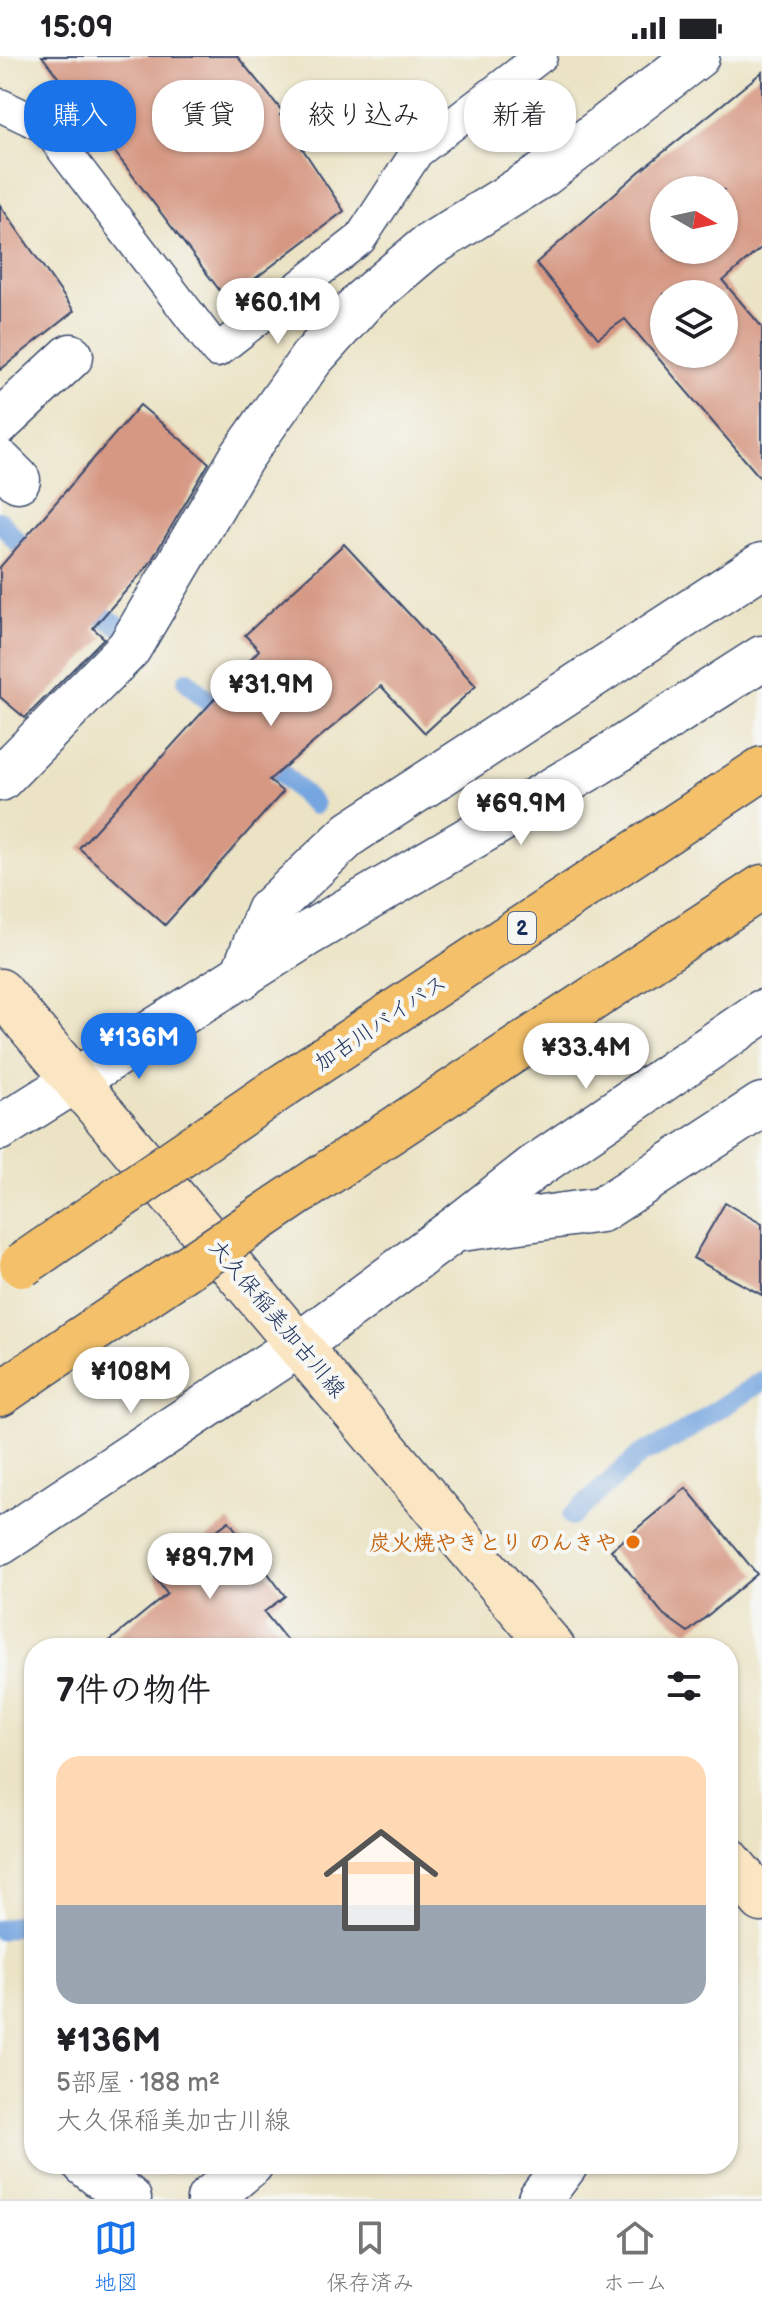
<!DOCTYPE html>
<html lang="ja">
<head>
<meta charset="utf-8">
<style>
	:root { --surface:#fff; --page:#f2f2f2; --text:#202124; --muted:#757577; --line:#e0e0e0; --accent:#1a73e8 }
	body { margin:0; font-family:"Balsamiq Sans","Klee One",sans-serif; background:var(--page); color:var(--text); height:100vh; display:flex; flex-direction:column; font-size:30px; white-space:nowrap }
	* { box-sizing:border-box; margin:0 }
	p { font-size:26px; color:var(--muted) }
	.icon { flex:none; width:44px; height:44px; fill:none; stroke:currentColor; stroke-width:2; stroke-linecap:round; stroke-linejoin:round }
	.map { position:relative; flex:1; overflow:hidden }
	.sheet { position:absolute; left:24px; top:1582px; width:714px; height:536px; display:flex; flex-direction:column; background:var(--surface); border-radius:32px; box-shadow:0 2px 6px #0004 }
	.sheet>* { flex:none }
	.hud { position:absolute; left:24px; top:24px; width:714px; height:72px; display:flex; gap:16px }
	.needle { width:52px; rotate:99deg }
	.fabs { position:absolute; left:650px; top:120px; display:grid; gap:16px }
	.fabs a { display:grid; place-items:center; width:88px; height:88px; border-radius:50%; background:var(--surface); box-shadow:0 2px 6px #0004; font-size:40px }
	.price { position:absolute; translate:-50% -68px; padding:0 18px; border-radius:28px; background:#fff; color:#222; font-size:26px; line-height:52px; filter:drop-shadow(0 2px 4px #0008) }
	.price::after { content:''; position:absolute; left:50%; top:48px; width:24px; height:18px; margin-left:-12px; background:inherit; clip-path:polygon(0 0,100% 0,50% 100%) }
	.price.selected { background:var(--accent); color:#fff }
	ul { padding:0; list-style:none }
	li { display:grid; align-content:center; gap:16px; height:424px; padding:0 32px }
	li+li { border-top:2px solid var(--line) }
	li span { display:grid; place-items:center; height:248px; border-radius:24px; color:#555 }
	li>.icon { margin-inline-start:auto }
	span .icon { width:144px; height:144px; fill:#fffc; stroke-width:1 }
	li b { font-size:34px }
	h2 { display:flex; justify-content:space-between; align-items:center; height:96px; padding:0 32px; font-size:34px }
	.pill { padding:0 28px; border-radius:32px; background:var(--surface); box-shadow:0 2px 6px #0004; font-size:28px; line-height:72px }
	.pill.selected { background:var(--accent); color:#fff }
	.status { display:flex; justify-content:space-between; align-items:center; height:56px; padding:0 40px; background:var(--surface); direction:ltr }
	.status svg { height:22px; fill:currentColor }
	.tab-bar { display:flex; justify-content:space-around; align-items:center; height:112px; border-top:2px solid var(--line); background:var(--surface); font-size:22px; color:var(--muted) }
	.tab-bar a { display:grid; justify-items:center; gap:4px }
	.tab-bar .selected { color:var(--accent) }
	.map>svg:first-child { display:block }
</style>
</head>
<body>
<div class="status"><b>15:09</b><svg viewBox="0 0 49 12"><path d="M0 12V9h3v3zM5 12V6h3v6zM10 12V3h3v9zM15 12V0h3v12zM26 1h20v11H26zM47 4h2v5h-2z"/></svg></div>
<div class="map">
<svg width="762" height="2143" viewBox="0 0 762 2143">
	<rect width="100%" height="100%" fill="#f6f6f2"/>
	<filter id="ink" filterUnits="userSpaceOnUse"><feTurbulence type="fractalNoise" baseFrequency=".0125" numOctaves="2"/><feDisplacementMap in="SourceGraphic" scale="16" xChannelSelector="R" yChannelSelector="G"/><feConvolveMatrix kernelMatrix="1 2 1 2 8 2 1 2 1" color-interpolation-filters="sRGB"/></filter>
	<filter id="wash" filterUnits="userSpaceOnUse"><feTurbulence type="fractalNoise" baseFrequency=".006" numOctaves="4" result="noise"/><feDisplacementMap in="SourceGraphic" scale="32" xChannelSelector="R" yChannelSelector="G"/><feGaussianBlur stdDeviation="1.8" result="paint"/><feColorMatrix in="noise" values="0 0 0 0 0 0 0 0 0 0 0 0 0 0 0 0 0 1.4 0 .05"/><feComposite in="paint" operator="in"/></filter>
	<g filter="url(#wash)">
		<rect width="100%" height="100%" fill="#ebe3c4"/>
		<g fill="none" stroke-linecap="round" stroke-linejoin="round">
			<g stroke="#76a6e0" stroke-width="20">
				<path d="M0,465L36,508"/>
				<path d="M80,547L118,569"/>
				<path d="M187,625L228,665"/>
				<path d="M262,698L314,749"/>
				<path d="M572,1460L641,1398L673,1383L762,1325"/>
				<path d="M0,1874L34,1864"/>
			</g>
		</g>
		<g id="blocks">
			<g fill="#d69883" fill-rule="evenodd">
				<path d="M42,0H237L283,56L280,59L344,155L227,244Z"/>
				<path d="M762,16V191L723,225L762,271V424L625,263L598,282L536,207L639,116ZM664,134H724V194H664ZM664,238H724V298H664Z"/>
				<path d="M0,149L74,255L0,314Z"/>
				<path d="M140,349L209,407L148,510L93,572L104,582L25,662L0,641V511Z"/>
				<path d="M344,488L476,630L425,677L381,630L269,724L283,736L165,869L79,792L259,594L245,579Z"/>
				<path d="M725,1147L762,1168V1239L693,1202Z"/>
				<path d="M686,1432L757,1518L688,1576L663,1558L611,1494Z"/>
				<path d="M229,1465L285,1540L264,1556L293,1592H101L167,1538L155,1521Z"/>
			</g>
		</g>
	</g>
	<g filter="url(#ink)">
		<use href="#blocks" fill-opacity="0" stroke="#3a4a6d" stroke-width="2"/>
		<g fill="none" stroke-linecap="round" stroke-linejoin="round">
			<g stroke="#3a4a6d" stroke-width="35">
				<path id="lane" d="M0,49L46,71L217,295L360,183L417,96L541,0"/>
			</g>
			<g stroke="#3a4a6d" stroke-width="47">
				<g id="street">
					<path d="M0,366L71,300"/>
					<path d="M0,406L18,424"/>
					<path d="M0,723L129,592L241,402L311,303L363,245L427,191L544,118L697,0"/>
					<path d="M242,921L268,855L351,777L762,509"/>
					<path d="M0,1072L309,877L598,707L762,602"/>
					<path d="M454,1174L533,1112L762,956"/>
					<path d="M0,1487L300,1288L454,1174L601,1154L762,1049"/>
					<path d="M85,2108L129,2143"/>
					<path d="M209,2143L251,2108"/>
					<path d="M540,2143L566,2108"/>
				</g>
			</g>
			<g stroke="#3a4a6d" stroke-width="47">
				<g id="secondary">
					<path d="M0,935L553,1592"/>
					<path d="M728,1803L762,1844"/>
				</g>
			</g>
			<g stroke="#3a4a6d" stroke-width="47">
				<g id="highway">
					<path d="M281,1031L762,713"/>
					<path d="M340,1109L762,831"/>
					<path d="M0,1338L81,1283"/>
				</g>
			</g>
			<use href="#lane" stroke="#fff" stroke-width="32"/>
			<use href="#street" stroke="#fff" stroke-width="44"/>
			<use href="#secondary" stroke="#fbe6c3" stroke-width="44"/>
			<use href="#highway" stroke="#f4c16a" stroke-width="44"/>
			<g stroke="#3a4a6d" stroke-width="47" stroke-linecap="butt">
				<g id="highway-bridge">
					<path d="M22,1209L281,1031"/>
					<path d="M81,1283L340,1109"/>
				</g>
			</g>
			<use href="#highway-bridge" stroke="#f4c16a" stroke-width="44"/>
		</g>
	</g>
	<circle fill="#e8710a" stroke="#f6f6f2" stroke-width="3" cx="633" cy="1486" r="8"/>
	<g text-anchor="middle" stroke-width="8" stroke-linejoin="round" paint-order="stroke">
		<rect fill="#f6f6f2" stroke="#5d6b8a" stroke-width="2" x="508" y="856" width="28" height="32" rx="6"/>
		<g font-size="20" font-weight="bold" fill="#1b2f5e">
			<text x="522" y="879">2</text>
		</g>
		<g font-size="22" fill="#1b2f5e" stroke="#f6f6f2">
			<text transform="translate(380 966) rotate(-34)" y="8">加古川バイパス</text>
			<text transform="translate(278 1262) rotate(50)" y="8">大久保稲美加古川線</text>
		</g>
		<g font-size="22" font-weight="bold" fill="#c56008" stroke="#f6f6f2" text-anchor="end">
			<text x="617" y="1494">炭火焼やきとり のんきや</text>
		</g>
	</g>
</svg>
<div class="fabs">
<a><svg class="needle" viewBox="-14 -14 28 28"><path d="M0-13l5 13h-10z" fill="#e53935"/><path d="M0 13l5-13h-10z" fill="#757577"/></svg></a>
<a><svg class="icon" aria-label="layers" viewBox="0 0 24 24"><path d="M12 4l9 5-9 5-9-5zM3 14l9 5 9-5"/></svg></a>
</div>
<b class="price" style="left:278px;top:290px">¥60.1M</b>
<b class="price" style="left:271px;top:672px">¥31.9M</b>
<b class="price" style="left:521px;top:791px">¥69.9M</b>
<b class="price selected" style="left:139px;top:1025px">¥136M</b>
<b class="price" style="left:586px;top:1035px">¥33.4M</b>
<b class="price" style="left:131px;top:1359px">¥108M</b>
<b class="price" style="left:210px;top:1545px">¥89.7M</b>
<div class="hud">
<a class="pill selected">購入</a>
<a class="pill">賃貸</a>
<a class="pill">絞り込み</a>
<a class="pill">新着</a>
</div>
<section class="sheet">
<h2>7件の物件<svg class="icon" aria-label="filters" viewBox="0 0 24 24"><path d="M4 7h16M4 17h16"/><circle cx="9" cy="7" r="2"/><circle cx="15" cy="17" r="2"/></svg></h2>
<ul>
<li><span style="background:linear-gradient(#ffd9b3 60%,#9aa5b1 0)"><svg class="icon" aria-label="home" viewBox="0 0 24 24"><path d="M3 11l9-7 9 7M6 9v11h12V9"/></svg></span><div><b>¥136M</b><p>5部屋 · 188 m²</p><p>大久保稲美加古川線</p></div></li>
</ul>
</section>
</div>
<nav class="tab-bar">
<a class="selected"><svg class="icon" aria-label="map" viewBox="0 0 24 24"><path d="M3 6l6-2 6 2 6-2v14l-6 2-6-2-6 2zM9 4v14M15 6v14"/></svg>地図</a>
<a><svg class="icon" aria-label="saved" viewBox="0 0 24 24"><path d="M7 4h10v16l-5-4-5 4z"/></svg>保存済み</a>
<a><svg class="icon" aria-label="home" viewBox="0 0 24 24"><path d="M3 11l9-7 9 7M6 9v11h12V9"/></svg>ホーム</a>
</nav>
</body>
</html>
